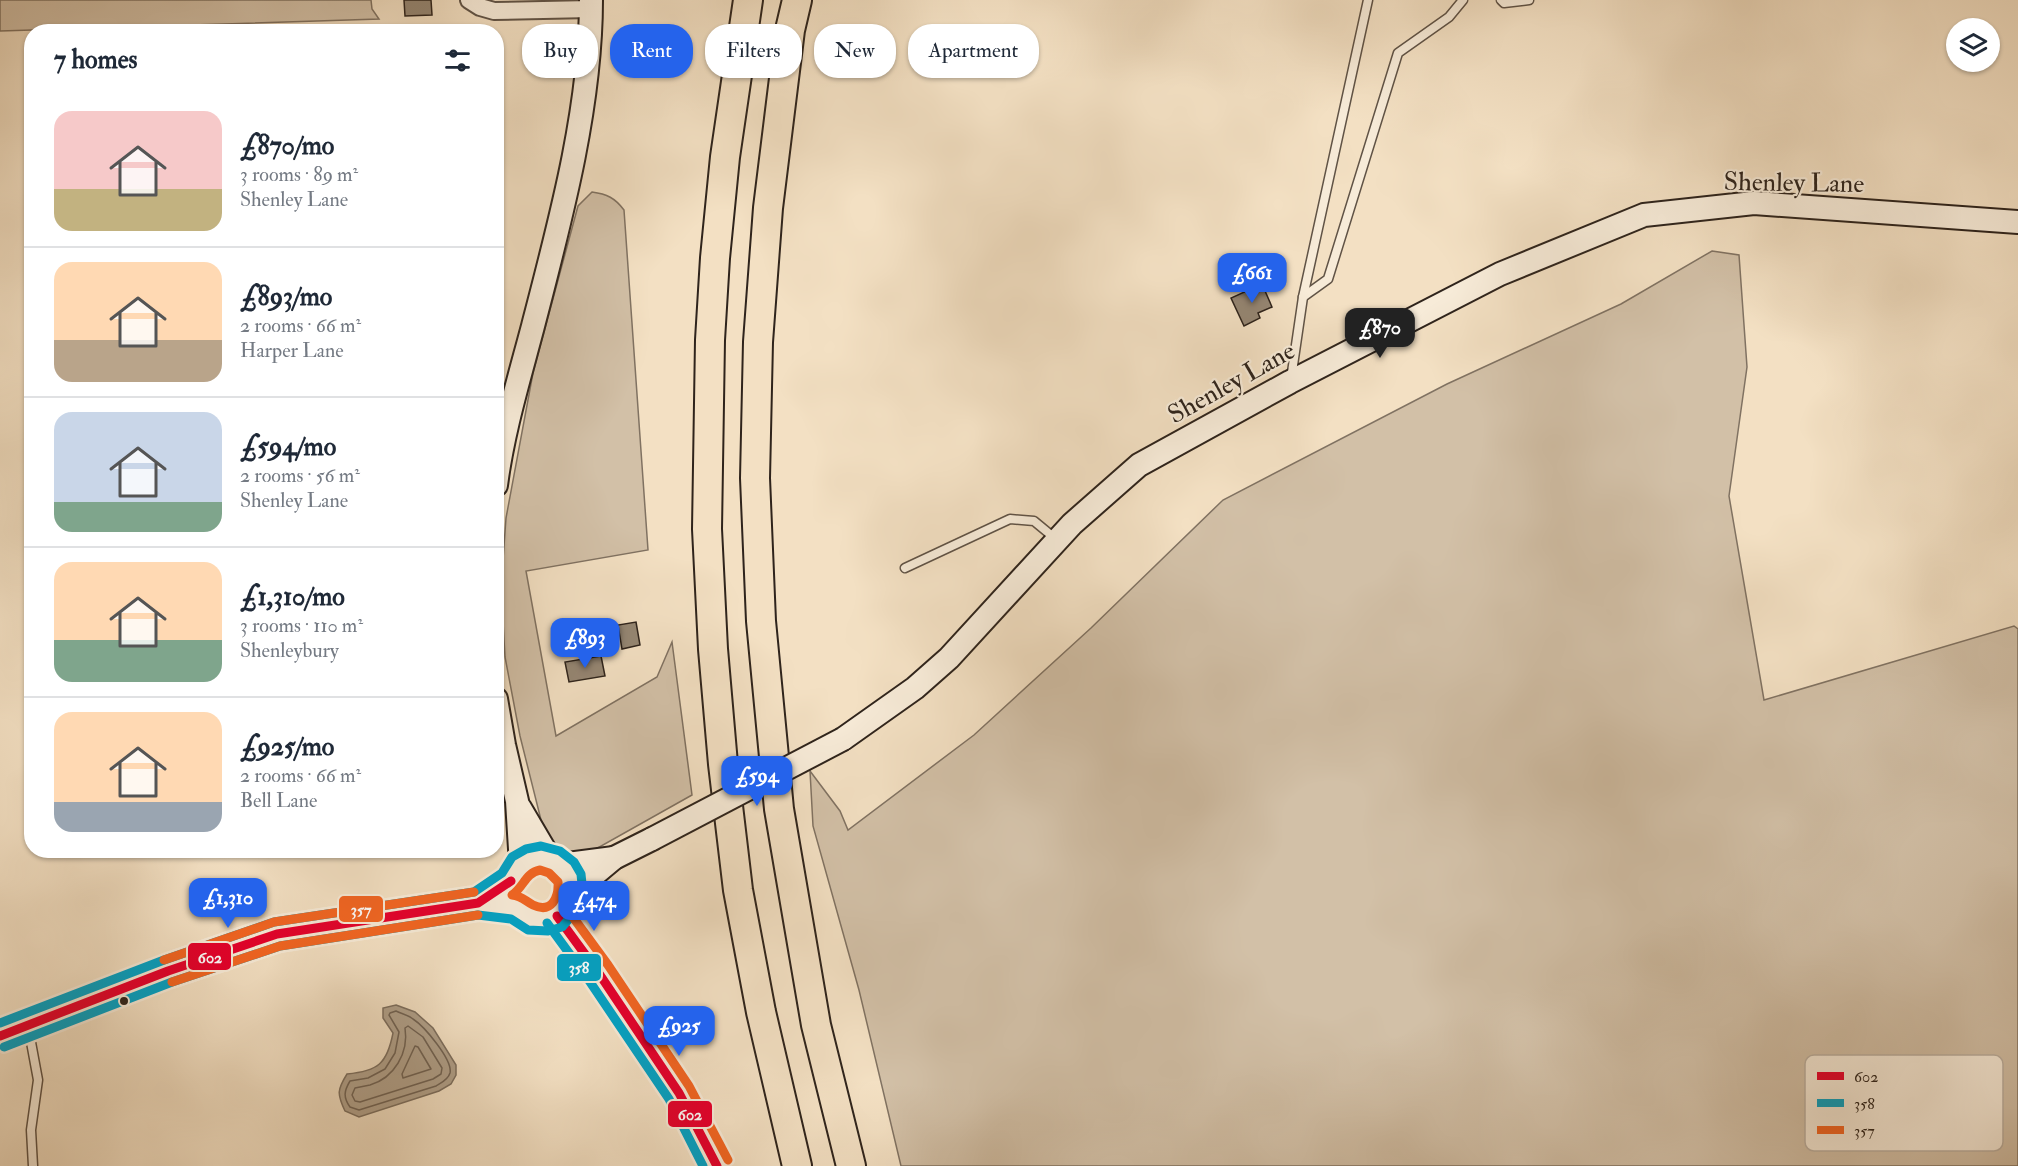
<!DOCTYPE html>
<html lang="en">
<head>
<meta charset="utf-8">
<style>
	:root { --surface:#fff; --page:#f6f6f7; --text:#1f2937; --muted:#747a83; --line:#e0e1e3; --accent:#2563eb }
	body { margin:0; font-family:"IM FELL Double Pica",serif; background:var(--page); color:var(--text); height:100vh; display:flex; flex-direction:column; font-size:22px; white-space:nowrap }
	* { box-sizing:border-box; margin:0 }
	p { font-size:20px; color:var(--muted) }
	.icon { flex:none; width:33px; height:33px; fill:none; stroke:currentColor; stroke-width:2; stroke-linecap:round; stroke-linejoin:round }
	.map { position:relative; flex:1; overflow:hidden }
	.side { position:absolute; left:24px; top:24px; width:480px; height:834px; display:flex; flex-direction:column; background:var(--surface); border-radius:24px; box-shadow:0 2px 4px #0004 }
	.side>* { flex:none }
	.guide { position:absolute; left:522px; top:24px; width:570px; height:54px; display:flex; gap:12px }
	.tools { position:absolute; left:1946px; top:18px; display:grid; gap:12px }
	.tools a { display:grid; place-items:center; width:54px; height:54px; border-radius:50%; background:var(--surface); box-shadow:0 2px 4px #0004; font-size:30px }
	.price { position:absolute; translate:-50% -51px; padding:0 14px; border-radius:12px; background:var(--accent); color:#fff; font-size:20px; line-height:39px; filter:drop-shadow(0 2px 3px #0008) }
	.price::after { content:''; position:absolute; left:50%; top:36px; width:18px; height:14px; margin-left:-9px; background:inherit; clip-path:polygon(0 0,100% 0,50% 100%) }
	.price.active { background:#222; color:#fff }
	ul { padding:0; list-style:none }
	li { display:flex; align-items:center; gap:18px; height:150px; padding:0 30px }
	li+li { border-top:2px solid var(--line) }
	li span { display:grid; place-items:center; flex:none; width:168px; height:120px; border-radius:18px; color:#555 }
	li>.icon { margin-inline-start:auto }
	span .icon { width:72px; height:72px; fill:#fffc; stroke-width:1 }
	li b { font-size:26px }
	h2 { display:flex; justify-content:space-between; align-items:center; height:72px; padding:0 30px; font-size:26px }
	.chip { padding:0 21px; border-radius:24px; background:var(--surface); box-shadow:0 2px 4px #0004; font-size:21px; line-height:54px }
	.chip.active { background:var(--accent); color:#fff }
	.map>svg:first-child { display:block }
</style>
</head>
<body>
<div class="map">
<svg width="2018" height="1166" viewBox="0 0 2018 1166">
	<rect width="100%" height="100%" fill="#f3e0c3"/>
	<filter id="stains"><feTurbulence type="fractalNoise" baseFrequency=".00333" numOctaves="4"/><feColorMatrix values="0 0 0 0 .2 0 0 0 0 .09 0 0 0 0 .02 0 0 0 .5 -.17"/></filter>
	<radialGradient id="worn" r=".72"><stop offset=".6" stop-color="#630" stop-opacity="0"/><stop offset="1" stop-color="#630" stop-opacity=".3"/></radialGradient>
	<g fill="#d2c0a7" stroke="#807262" stroke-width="1.5">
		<path d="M0,0H371L372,9L379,19L0,31Z"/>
		<path d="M592,192C607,194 615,198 624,210L648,550L526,571L556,736L657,677L672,642L692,795L587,854L572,855L554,846L541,820L520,736L505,657L501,587L506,518L533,373L578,206Z"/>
		<path d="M1712,251L1739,255L1747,367L1729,496L1764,700L2014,626L2018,629V1166H901L859,990L813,826L810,771L840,811L848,830L974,735L1091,628L1223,500L1447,384L1621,304Z"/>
	</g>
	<path fill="#b0a08a" stroke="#7c6e5e" stroke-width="1.5" d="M396,1005L415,1012L433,1028L456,1065V1075L451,1084L439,1091L359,1117L345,1111C337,1094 337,1090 347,1074C378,1071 387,1064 393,1033L383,1018V1008Z"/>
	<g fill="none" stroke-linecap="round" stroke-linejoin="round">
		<g stroke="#706253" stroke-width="1.5">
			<path d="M396,1011C402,1014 408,1015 413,1019C424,1026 453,1060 450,1073C448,1080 441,1083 436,1086L359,1110L350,1107C343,1097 344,1091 350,1081L368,1078L385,1069L395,1053L399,1032L389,1015L390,1013Z"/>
			<path d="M408,1026L423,1037L442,1068L441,1074L433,1079L360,1102L355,1101L352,1095L355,1088C360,1087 365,1086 370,1085C394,1078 409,1053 405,1028Z"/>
			<path d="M415,1046L418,1047L431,1069L403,1078L402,1074Z"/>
		</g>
	</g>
	<g fill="#958673" stroke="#2f241c" stroke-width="1.5">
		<path d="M404,0H431L432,15L405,16Z"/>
		<path d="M1262,284L1272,307L1258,313L1260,318L1244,326L1231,298Z"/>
		<path d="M636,622L640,645L622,649L618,625Z"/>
		<path d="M601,656L605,676L569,682L565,662Z"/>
	</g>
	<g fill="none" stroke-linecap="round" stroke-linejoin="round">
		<g stroke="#605346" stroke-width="11">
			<g id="service">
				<path d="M1501,0L1504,3L1529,0"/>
				<path d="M1303,297L1328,279L1398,53L1449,17L1463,0"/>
				<path d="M1291,379L1303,297L1368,0"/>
				<path d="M905,568L1010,519L1034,521L1057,540"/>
				<path d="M28,1026L38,1080L31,1130L33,1166"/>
			</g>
		</g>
		<g stroke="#605346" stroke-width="20">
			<path id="minor" d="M469,0L480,7L494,11L591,9"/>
		</g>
		<g stroke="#2f241c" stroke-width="26">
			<g id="secondary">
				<path d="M496,485C503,431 519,379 533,326C560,222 591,108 591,0"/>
				<path d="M496,699L504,745L517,801L521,865"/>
				<path d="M843,739L915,688L949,658L1072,524L1139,465L1290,382L1500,274L1644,215L1754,203L2018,222"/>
				<path d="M520,808L550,859"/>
				<circle cx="541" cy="889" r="31"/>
				<path d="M560,865L614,858"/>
				<path d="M571,894L614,858L652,839"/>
				<path d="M557,916L598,972L679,1093L717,1166"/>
				<path d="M0,1036L168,971L277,934L478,903L516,907"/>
			</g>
		</g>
		<g stroke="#2f241c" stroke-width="32">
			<g id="motorway">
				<path d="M748,0L725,157L715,258L710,340L707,529L713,649L723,764L738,890L761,1012L797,1166"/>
				<path d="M797,0L790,30L768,208L758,342L755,478L761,621L779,809L816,1025L851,1166"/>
			</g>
		</g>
		<use href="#service" stroke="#f7ebd8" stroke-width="8"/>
		<use href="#minor" stroke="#f7ebd8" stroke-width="16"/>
		<use href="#secondary" stroke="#f7ebd8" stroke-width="22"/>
		<use href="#motorway" stroke="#f3e0c3" stroke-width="28"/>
		<g stroke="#2f241c" stroke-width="26" stroke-linecap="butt">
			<path id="secondary-bridge" d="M652,839L843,739"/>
		</g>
		<use href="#secondary-bridge" stroke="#f7ebd8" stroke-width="22"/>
		<g stroke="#f7ebd8" stroke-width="14">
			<g id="bus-1">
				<path d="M557,916L598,972L679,1093L717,1166"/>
				<path d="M0,1036L168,971L277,934L478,903L511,881"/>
			</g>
		</g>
		<g stroke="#f7ebd8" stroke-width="14">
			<g id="bus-2">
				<path d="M547,923L588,979L669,1099L703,1166"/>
				<path d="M0,1023L164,960L274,922L474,892L502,873L512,857L526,849L541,846L560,851L574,862L581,874L583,894L579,907L562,927L548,931L528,930L511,919L478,915L280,946L172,982L4,1047"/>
			</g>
		</g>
		<g stroke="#f7ebd8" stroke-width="14">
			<g id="bus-3">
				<path d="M540,870L549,873L558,882C559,897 552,914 533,905C525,901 522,896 512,895C524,887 525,873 540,870Z"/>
				<path d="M567,909L608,965L689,1086L728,1160"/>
				<path d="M164,960L274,922L474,892"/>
				<path d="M172,982L280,946L478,915"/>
			</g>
		</g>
		<use href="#bus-1" stroke="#e4002b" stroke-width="9"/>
		<use href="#bus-2" stroke="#02a2c5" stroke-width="9"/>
		<use href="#bus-3" stroke="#f26522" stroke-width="9"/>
	</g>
	<circle fill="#2f241c" stroke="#f7ebd8" stroke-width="2" cx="124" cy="1001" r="5"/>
	<g text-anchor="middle" stroke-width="4.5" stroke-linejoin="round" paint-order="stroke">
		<g font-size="26" fill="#2f241c" stroke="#f7ebd8">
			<text transform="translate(1794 182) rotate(1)" y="9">Shenley Lane</text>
			<text transform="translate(1231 382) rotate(-29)" y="9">Shenley Lane</text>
		</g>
	</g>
	<rect x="1805" y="1055" width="198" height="96" rx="9" fill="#f7ebd8" stroke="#bbafa0" stroke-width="1.5"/>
	<rect x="1817" y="1072" width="27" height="8" fill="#e4002b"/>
	<rect x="1817" y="1099" width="27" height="8" fill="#02a2c5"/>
	<rect x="1817" y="1126" width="27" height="8" fill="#f26522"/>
	<g font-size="16" fill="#2f241c">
		<text x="1854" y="1082">602</text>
		<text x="1854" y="1109">358</text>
		<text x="1854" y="1136">357</text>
	</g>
	<g stroke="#f7ebd8" stroke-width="2">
		<rect x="338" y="895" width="46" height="28" rx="6" fill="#f26522"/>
		<rect x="187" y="942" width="45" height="29" rx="6" fill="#e4002b"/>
		<rect x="556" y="953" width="46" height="29" rx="6" fill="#02a2c5"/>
		<rect x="667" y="1100" width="46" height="28" rx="6" fill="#e4002b"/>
	</g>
	<g font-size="16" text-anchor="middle" font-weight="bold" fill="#fff">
		<text x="361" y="915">357</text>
		<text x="210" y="963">602</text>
		<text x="579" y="973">358</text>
		<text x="690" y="1120">602</text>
	</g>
	<rect width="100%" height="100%" filter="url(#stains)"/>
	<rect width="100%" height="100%" fill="url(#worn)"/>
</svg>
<div class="tools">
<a><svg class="icon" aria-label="layers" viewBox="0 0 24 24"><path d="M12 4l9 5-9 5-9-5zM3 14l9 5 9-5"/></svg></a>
</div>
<b class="price" style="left:1252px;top:304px">£661</b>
<b class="price active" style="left:1380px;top:359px">£870</b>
<b class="price" style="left:585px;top:669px">£893</b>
<b class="price" style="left:757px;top:807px">£594</b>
<b class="price" style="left:228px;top:929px">£1,310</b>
<b class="price" style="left:594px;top:932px">£474</b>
<b class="price" style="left:679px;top:1057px">£925</b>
<div class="guide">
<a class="chip">Buy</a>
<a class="chip active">Rent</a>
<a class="chip">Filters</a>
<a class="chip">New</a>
<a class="chip">Apartment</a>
</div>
<section class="side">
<h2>7 homes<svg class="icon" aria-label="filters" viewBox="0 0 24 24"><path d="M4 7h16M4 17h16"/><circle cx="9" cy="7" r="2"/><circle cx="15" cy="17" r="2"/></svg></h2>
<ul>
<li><span style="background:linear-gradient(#f6c9c9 65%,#c2b280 0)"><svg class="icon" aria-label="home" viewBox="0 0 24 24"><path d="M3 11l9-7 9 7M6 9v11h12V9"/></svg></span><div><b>£870/mo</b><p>3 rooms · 89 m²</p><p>Shenley Lane</p></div></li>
<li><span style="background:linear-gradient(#ffd9b3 65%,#b9a48a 0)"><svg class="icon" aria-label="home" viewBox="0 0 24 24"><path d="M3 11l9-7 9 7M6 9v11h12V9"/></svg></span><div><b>£893/mo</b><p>2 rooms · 66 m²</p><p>Harper Lane</p></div></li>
<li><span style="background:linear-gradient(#c9d6e8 75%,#7fa58c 0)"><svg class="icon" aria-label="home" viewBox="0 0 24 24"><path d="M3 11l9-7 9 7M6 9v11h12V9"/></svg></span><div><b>£594/mo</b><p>2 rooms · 56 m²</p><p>Shenley Lane</p></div></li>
<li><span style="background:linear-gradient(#ffd9b3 65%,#7fa58c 0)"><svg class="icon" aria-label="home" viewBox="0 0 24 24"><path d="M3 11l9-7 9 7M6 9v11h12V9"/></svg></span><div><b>£1,310/mo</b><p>3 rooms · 110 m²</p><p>Shenleybury</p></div></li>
<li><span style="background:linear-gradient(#ffd9b3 75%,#9aa5b1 0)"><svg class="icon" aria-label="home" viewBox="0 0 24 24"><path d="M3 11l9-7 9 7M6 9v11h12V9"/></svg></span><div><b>£925/mo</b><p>2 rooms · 66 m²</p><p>Bell Lane</p></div></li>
</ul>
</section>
</div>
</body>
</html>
